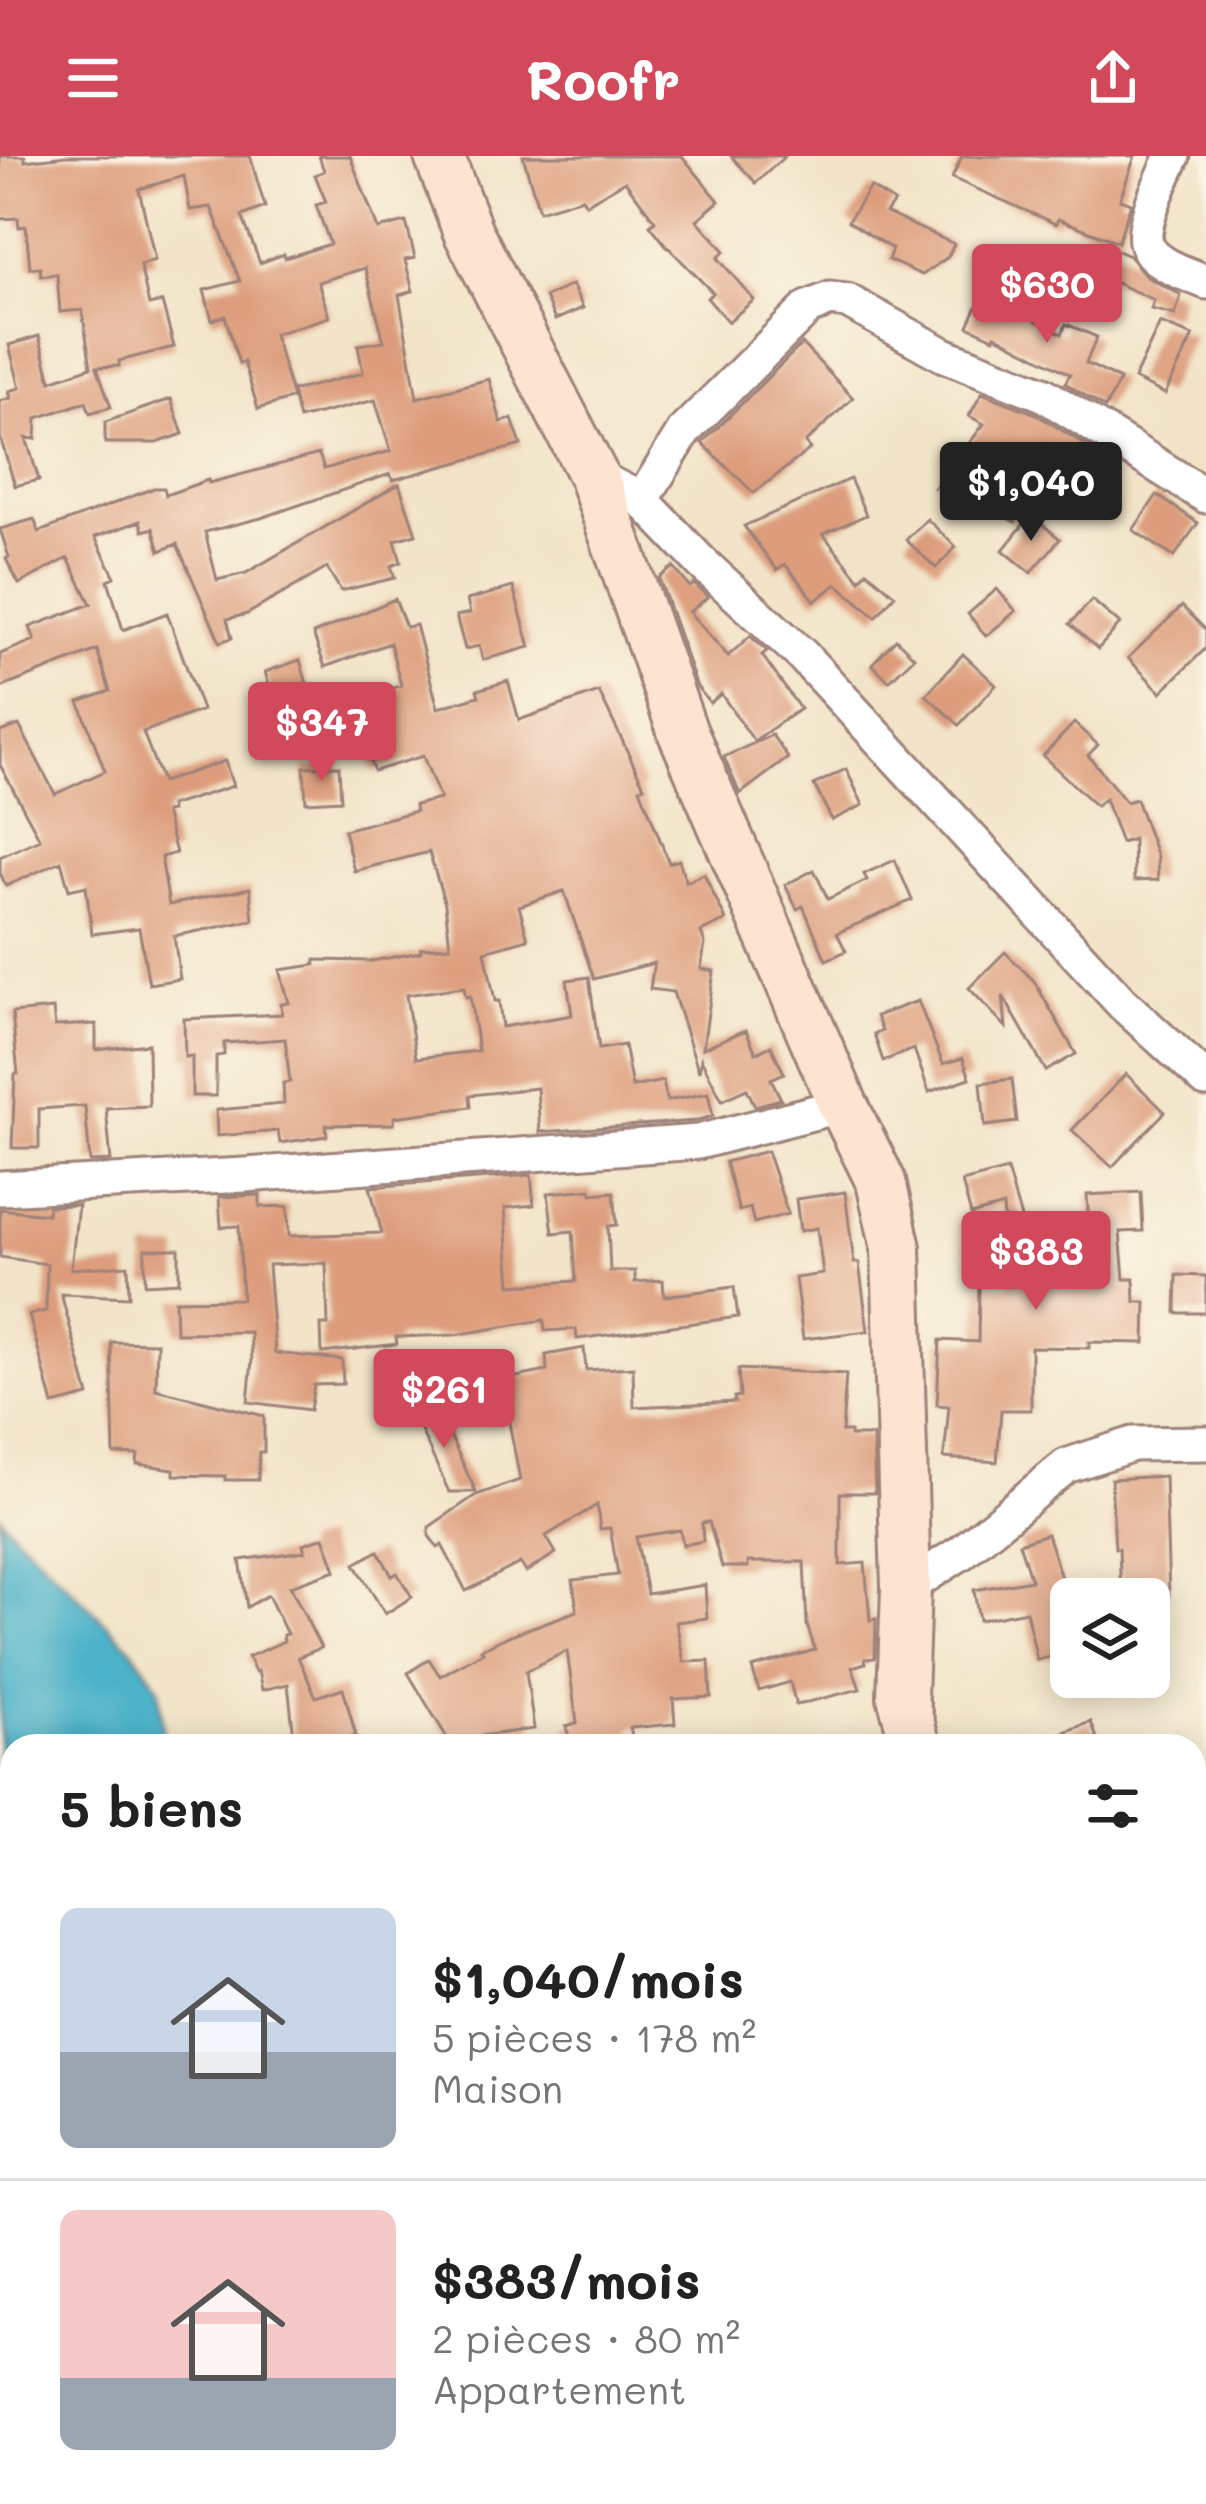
<!DOCTYPE html>
<html lang="fr">
<head>
<meta charset="utf-8">
<style>
	:root { --surface:#fff; --page:#f6f6f6; --text:#222; --muted:#767676; --line:#e0e0e0; --accent:#d1495b }
	body { margin:0; font-family:Mali,sans-serif; background:var(--page); color:var(--text); height:100vh; display:flex; flex-direction:column; font-size:45px; white-space:nowrap }
	* { box-sizing:border-box; margin:0 }
	p { font-size:39px; color:var(--muted) }
	.icon { flex:none; width:66px; height:66px; fill:none; stroke:currentColor; stroke-width:2; stroke-linecap:round; stroke-linejoin:round }
	.map { position:relative; flex:1; overflow:hidden }
	.sheet { position:absolute; left:0px; top:1578px; width:1206px; height:771px; display:flex; flex-direction:column; background:var(--surface); border-radius:36px 36px 0 0; box-shadow:0 6px 30px #0003 }
	.sheet>* { flex:none }
	.buttons { position:absolute; left:1050px; top:1422px; display:grid; gap:24px }
	.buttons a { display:grid; place-items:center; width:120px; height:120px; border-radius:18px; background:var(--surface); box-shadow:0 6px 30px #0003; font-size:60px }
	.price { position:absolute; translate:-50% -102px; padding:0 27px; border-radius:12px; background:var(--accent); color:#fff; font-size:39px; line-height:78px; filter:drop-shadow(0 3px 6px #0008) }
	.price::after { content:''; position:absolute; left:50%; top:72px; width:36px; height:27px; margin-left:-18px; background:inherit; clip-path:polygon(0 0,100% 0,50% 100%) }
	.price.selected { background:#222; color:#fff }
	ul { padding:0; list-style:none }
	li { display:flex; align-items:center; gap:36px; height:300px; padding:0 60px }
	li+li { border-top:3px solid var(--line) }
	li span { display:grid; place-items:center; flex:none; width:336px; height:240px; border-radius:18px; color:#555 }
	li>.icon { margin-inline-start:auto }
	span .icon { width:144px; height:144px; fill:#fffc; stroke-width:1 }
	li b { font-size:51px }
	h2 { display:flex; justify-content:space-between; align-items:center; height:144px; padding:0 60px; font-size:51px }
	header { display:flex; justify-content:space-between; align-items:center; height:156px; padding:0 60px; background:var(--accent); color:#fff; font-size:54px; font-weight:700 }
	.map>svg:first-child { display:block }
</style>
</head>
<body>
<header><svg class="icon" aria-label="menu" viewBox="0 0 24 24"><path d="M4 6h16M4 12h16M4 18h16"/></svg>Roofr<svg class="icon" aria-label="share" viewBox="0 0 24 24"><path d="M12 15V3M7 8l5-5 5 5M5 13v7h14v-7"/></svg></header>
<div class="map">
<svg width="1206" height="2348" viewBox="0 0 1206 2348">
	<rect width="100%" height="100%" fill="#fcf5e5"/>
	<filter id="ink" filterUnits="userSpaceOnUse"><feTurbulence type="fractalNoise" baseFrequency=".00833" numOctaves="2"/><feDisplacementMap in="SourceGraphic" scale="24" xChannelSelector="R" yChannelSelector="G"/><feConvolveMatrix kernelMatrix="1 2 1 2 8 2 1 2 1" color-interpolation-filters="sRGB"/></filter>
	<filter id="wash" filterUnits="userSpaceOnUse"><feTurbulence type="fractalNoise" baseFrequency=".004" numOctaves="4" result="noise"/><feDisplacementMap in="SourceGraphic" scale="48" xChannelSelector="R" yChannelSelector="G"/><feGaussianBlur stdDeviation="2.7" result="paint"/><feColorMatrix in="noise" values="0 0 0 0 0 0 0 0 0 0 0 0 0 0 0 0 0 1.4 0 .05"/><feComposite in="paint" operator="in"/></filter>
	<g filter="url(#wash)">
		<rect width="100%" height="100%" fill="#f2e4c8"/>
		<path fill="#4bb2c9" stroke="#4a687a" stroke-width="3" d="M0,1360L12,1375L132,1493L159,1532L164,1590H12V2337H147L150,2348H0Z"/>
		<g id="blocks">
			<g fill="#dd9d7b" fill-rule="evenodd">
				<path d="M0,0H25V5L65,0H250L265,51L242,60L260,107L284,98L285,102L330,88L316,49L326,46L315,19L324,15L319,0H350L378,73L406,66L415,102L405,104L413,135L399,139L417,242L489,223L501,266L512,263L521,289L393,324L390,318L261,362L205,376L217,424L246,417L399,328L416,378L395,384L401,406L391,410L395,422L341,435L327,412L247,458L227,463L232,482L220,486L177,388L160,395L153,372L143,375L140,365L95,381L115,421L108,424L123,474L167,457L202,554L143,576L162,626L225,605L233,630L170,650L171,655L165,656L176,697L161,701L169,749L250,732L253,764L174,780L180,823L149,828L139,772L92,778L86,730L69,734L61,705L6,730L0,717V701L40,683L0,609V576L19,569L55,638L105,615L79,546L110,535L97,494L0,532V498L35,484L30,471L91,448L68,402L19,428L6,403L9,401L0,373L34,363L39,376L154,332H164L166,339L208,324L209,327L319,298L324,313L391,295L375,244L299,263L292,235L363,217L358,189L384,185L365,112L318,126L329,161L274,178L293,242L258,253L244,206L239,208L225,160L212,164L204,134L240,125L211,51L190,54L184,20L139,33L155,104L140,109L149,149L162,146L174,191L119,205V210L97,211L111,251L90,257L86,246L37,262L36,283L26,282L39,324L15,330L0,281V245L11,242L9,235L20,232L9,189L39,180L51,225L91,211L82,154L60,156L57,118L41,120L40,111L30,112L26,70L19,71L18,62L0,63Z"/>
				<path d="M523,0H682L719,45L697,64L725,95L718,102L754,144L728,166L707,142L713,137L665,88L650,69L655,65L625,25L586,48L582,42L539,55Z"/>
				<path d="M731,0H785L756,27Z"/>
				<path d="M962,0H1135L1120,43L1131,47L1118,86L1058,63L1056,68L952,22Z"/>
				<path d="M870,31L894,46L886,57L954,88L948,101L922,119L888,104L892,93L848,65Z"/>
				<path d="M1097,86L1129,100L1147,121L1181,139L1175,159L1151,153L1154,144L1085,113Z"/>
				<path d="M572,129L583,152L555,164L545,141Z"/>
				<path d="M983,137L1062,178L1066,168L1097,181L1086,207L1120,224L1105,252L1065,227L1070,218L995,179L994,182L968,170Z"/>
				<path d="M1160,167L1193,180L1165,238L1134,223Z"/>
				<path d="M802,188L853,242L805,287L810,293L754,337L702,287Z"/>
				<path d="M982,237L1034,257L1089,291L1074,326L1041,313L1015,366L984,350L988,342L965,325L978,312L936,330L984,268L969,260Z"/>
				<path d="M171,243L183,278L157,287H105V266Z"/>
				<path d="M850,323L866,359L823,378L860,424L867,415L895,439L876,461L837,428L815,445L785,408L777,414L744,370Z"/>
				<path d="M1157,339L1198,367L1174,401L1133,374Z"/>
				<path d="M1031,359L1060,383L1031,417L1003,394Z"/>
				<path d="M927,363L956,391L936,412L906,384Z"/>
				<path d="M673,411L690,431L694,428L708,441L689,456L728,500L750,480L767,495L762,499L800,553L754,585L721,538L710,547L697,531L659,422Z"/>
				<path d="M513,431L530,491L483,504L479,490L465,493L456,460L470,457L467,444Z"/>
				<path d="M997,433L1016,455L986,480L968,458Z"/>
				<path d="M395,443L406,471L416,469L438,552L479,540L477,534L508,525L519,564L599,536L644,630L640,632L669,707L679,704L686,726L704,718L726,764L701,776L705,787L701,813L714,815L703,892L746,874L756,897L771,890L784,917L771,923L781,943L755,950L747,933L722,944L701,903L699,916L673,836L650,833L654,807L594,823L564,735L519,750L528,783L485,795L495,845H499L502,871L572,859L567,824L589,821L599,893L624,889L632,931L663,925L667,945L708,937L713,960L695,965L540,976L537,932L470,939L471,951L394,961V968L326,969L327,980L280,987L278,975L217,980L216,954L284,948L283,927L290,926L285,883L224,887V899L216,900V940H192V900L185,901L184,863L282,858L281,848L289,847L280,814L315,809V804L372,805L421,796V792L450,790L445,748L429,696L354,715L344,674L416,655L415,649L440,643L423,600L374,615L351,555L388,541L386,535L401,529L390,487L325,511L313,478ZM464,831L466,841L470,840L478,895L416,902L406,839Z"/>
				<path d="M1092,444L1120,468L1098,493L1070,468Z"/>
				<path d="M1182,450L1206,474V492L1161,536L1128,502Z"/>
				<path d="M896,483L914,501L889,525L872,508Z"/>
				<path d="M963,498L996,529L959,569L926,539Z"/>
				<path d="M300,504L310,538L275,549L265,516Z"/>
				<path d="M1074,567L1098,589L1088,599L1126,646L1136,643L1157,701L1158,724L1134,725L1133,683L1121,687L1105,643L1096,650L1043,600Z"/>
				<path d="M772,579L788,602L740,638L724,601Z"/>
				<path d="M339,610L341,644L306,646L304,611Z"/>
				<path d="M846,613L863,649L832,664L814,629Z"/>
				<path d="M895,704L912,744L837,777L846,795L826,804L803,750L797,753L785,729L814,714L828,743L867,724L864,718Z"/>
				<path d="M1005,796L1034,825L1076,898L1046,915L1003,840L1006,871L969,832Z"/>
				<path d="M918,845L943,908L963,902L970,922L929,936L914,893L883,905L874,878L882,875L876,860Z"/>
				<path d="M53,853L55,870L96,868V894L148,888L149,950L106,952L111,1005L90,1006L85,950L39,953V992H12L15,918H18L12,857Z"/>
				<path d="M1126,918L1165,956L1112,1011L1072,974Z"/>
				<path d="M1012,923L1017,966L985,970L981,927Z"/>
				<path d="M767,995L788,1058L754,1067L750,1052L739,1055L725,1006Z"/>
				<path d="M1007,1014L1024,1073L1033,1072L1034,1090L1090,1085L1087,1039L1141,1036L1143,1075L1120,1076L1124,1123H1134L1135,1146H1146L1145,1187L1089,1186V1192L1031,1191V1254H1001L997,1306L944,1302L949,1250L937,1249L940,1184L978,1186L979,1130H1008L1003,1050L971,1059L962,1026Z"/>
				<path d="M531,1019L534,1049L505,1052L511,1129L576,1125L573,1075L553,1077L548,1037L591,1033L592,1038L614,1036L617,1069L608,1070L610,1115H635V1126L663,1124L664,1140L734,1131L738,1161L577,1183L576,1173L545,1175L544,1164L455,1179L396,1181L397,1188L322,1197L321,1169H328L326,1107L268,1109L275,1197L342,1204L343,1228L314,1229L310,1254L248,1246L252,1204L250,1176L176,1177L175,1144L242,1143L239,1070L221,1071L219,1041L260,1039V1051L288,1050L289,1080L382,1077L370,1031Z"/>
				<path d="M845,1036L854,1107H859L868,1175L803,1183L795,1122L823,1118L817,1072L800,1075L796,1043Z"/>
				<path d="M78,1049L71,1113L128,1109L129,1141L61,1138L89,1240L53,1249L29,1159L46,1155L47,1108L0,1101V1053L47,1058L48,1050Z"/>
				<path d="M145,1093H179V1126L145,1128Z"/>
				<path d="M1177,1119L1206,1120V1157H1176Z"/>
				<path d="M111,1186L157,1187L156,1233L264,1260V1296H259L258,1324H225V1320L174,1319V1313L137,1308L138,1299L114,1298Z"/>
				<path d="M584,1192L586,1214L633,1211L634,1251L735,1246L734,1241L740,1240L738,1213L846,1218L842,1276H850V1280H873L875,1337H840V1409L865,1407L870,1464L876,1463L875,1502L865,1503L866,1507L852,1511L860,1533L796,1549L790,1526L759,1535L752,1512L815,1494L807,1469L804,1406H748V1411H722L709,1366L702,1367L703,1385L683,1389L680,1374L636,1381L647,1438L705,1429L707,1462L676,1466L684,1506L709,1505L711,1541L673,1543L675,1568L630,1572L633,1585L609,1590H571L566,1570L577,1567L567,1495L526,1515L534,1573L480,1580L464,1590H452L408,1517L429,1503L440,1520L483,1496L481,1493L511,1479L577,1455L573,1424L618,1419L610,1372L600,1373L597,1349L546,1380L556,1397L526,1416L520,1407L466,1435L442,1389L438,1392L429,1380V1371L476,1339L520,1324L501,1224L547,1215L546,1199Z"/>
				<path d="M468,1215L476,1251L450,1256L443,1220Z"/>
				<path d="M437,1251L476,1336H449L413,1257Z"/>
				<path d="M1165,1320L1169,1439L1121,1440L1119,1392H1115L1111,1323Z"/>
				<path d="M1047,1378L1071,1453V1496L1037,1504L1026,1455L979,1464L974,1434L1031,1424L1019,1387Z"/>
				<path d="M324,1381L336,1414L290,1430L321,1492L298,1501L316,1541L343,1532L356,1580L347,1582L349,1590H295L288,1528L262,1534L258,1515L255,1516L248,1501L284,1485L283,1479L287,1478L268,1439L247,1451L240,1404L305,1395L303,1388Z"/>
				<path d="M378,1395L392,1420L397,1417L412,1441L385,1458L355,1408Z"/>
				<path d="M1091,1566L1100,1590H1032V1588Z"/>
			</g>
		</g>
	</g>
	<g filter="url(#ink)">
		<use href="#blocks" fill-opacity="0" stroke="#9e827a" stroke-width="3"/>
		<g fill="none" stroke-linecap="round" stroke-linejoin="round">
			<g stroke="#9e827a" stroke-width="39">
				<g id="minor">
					<path d="M1173,0C1164,20 1137,73 1148,92C1158,110 1188,118 1206,126"/>
					<path d="M593,319L642,344L701,406L802,499L1123,848L1206,924"/>
					<path d="M642,344L685,274L808,152L830,143L847,145L944,199L1043,238L1206,340"/>
					<path d="M0,1032L245,1019L698,986L843,949"/>
					<path d="M906,1432L962,1396L1066,1310L1133,1288L1206,1287"/>
					<path d="M1194,2187L1206,2183"/>
				</g>
			</g>
			<g stroke="#9e827a" stroke-width="54">
				<g id="secondary">
					<path d="M439,0L468,76L593,319L683,577L843,949L881,1026L896,1092L906,1432L902,1540L916,1590"/>
					<path d="M1169,2337V2348"/>
				</g>
			</g>
			<use href="#minor" stroke="#fff" stroke-width="33"/>
			<use href="#secondary" stroke="#fde4d1" stroke-width="48"/>
		</g>
	</g>
</svg>
<div class="buttons">
<a><svg class="icon" aria-label="layers" viewBox="0 0 24 24"><path d="M12 4l9 5-9 5-9-5zM3 14l9 5 9-5"/></svg></a>
</div>
<b class="price" style="left:1047px;top:190px">$630</b>
<b class="price selected" style="left:1031px;top:388px">$1,040</b>
<b class="price" style="left:322px;top:628px">$347</b>
<b class="price" style="left:1036px;top:1157px">$383</b>
<b class="price" style="left:444px;top:1295px">$261</b>
<section class="sheet">
<h2>5 biens<svg class="icon" aria-label="filters" viewBox="0 0 24 24"><path d="M4 7h16M4 17h16"/><circle cx="9" cy="7" r="2"/><circle cx="15" cy="17" r="2"/></svg></h2>
<ul>
<li><span style="background:linear-gradient(#c9d6e8 60%,#9aa5b1 0)"><svg class="icon" aria-label="home" viewBox="0 0 24 24"><path d="M3 11l9-7 9 7M6 9v11h12V9"/></svg></span><div><b>$1,040/mois</b><p>5 pièces · 178 m²</p><p>Maison</p></div></li>
<li><span style="background:linear-gradient(#f6c9c9 70%,#9aa5b1 0)"><svg class="icon" aria-label="home" viewBox="0 0 24 24"><path d="M3 11l9-7 9 7M6 9v11h12V9"/></svg></span><div><b>$383/mois</b><p>2 pièces · 80 m²</p><p>Appartement</p></div></li>
</ul>
</section>
</div>
</body>
</html>
